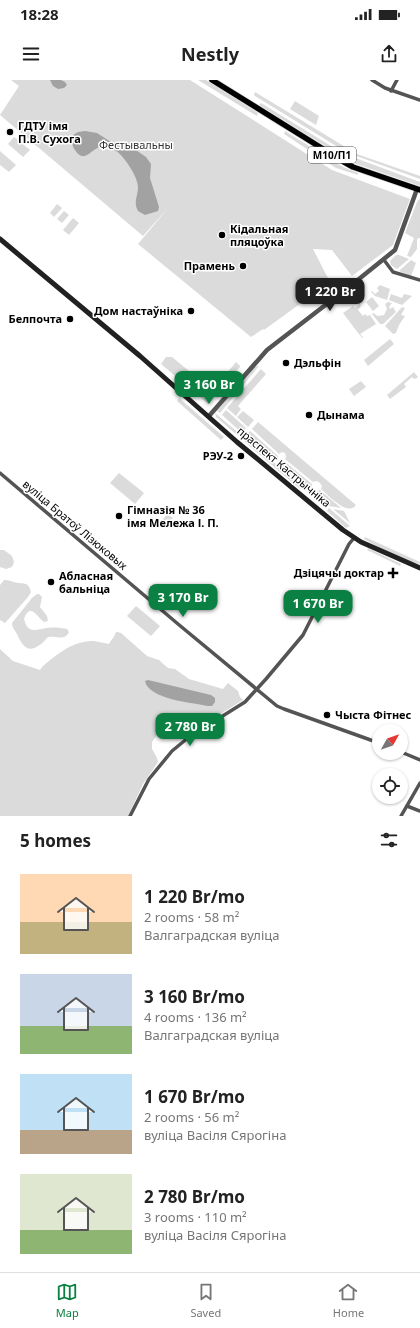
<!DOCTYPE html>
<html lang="en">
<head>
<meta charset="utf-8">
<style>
	:root { --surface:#fff; --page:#f6f6f6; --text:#222; --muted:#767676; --line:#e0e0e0; --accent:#0b8043 }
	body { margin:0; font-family:"Noto Sans",sans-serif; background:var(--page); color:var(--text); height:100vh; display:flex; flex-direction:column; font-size:15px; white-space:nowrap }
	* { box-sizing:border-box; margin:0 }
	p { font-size:13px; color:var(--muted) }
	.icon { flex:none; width:22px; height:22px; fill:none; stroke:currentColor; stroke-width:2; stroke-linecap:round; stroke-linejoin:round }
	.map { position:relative; height:736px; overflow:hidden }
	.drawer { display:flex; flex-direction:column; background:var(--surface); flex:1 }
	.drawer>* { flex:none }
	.needle { width:26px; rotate:50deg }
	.fabs { position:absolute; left:372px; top:644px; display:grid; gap:8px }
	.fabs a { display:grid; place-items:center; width:36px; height:36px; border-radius:50%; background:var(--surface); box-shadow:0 1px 3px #0004; font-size:20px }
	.price { position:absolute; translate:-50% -34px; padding:0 9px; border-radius:8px; background:var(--accent); color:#fff; font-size:13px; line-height:26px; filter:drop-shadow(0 1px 2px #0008) }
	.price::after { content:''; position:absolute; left:50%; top:24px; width:12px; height:9px; margin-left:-6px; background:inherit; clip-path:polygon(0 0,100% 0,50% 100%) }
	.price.current { background:#222; color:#fff }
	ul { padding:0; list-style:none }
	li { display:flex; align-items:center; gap:12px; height:100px; padding:0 20px }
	li span { display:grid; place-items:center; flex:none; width:112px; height:80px; border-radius:0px; color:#555 }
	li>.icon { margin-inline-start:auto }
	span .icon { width:48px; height:48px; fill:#fffc; stroke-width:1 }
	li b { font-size:17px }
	h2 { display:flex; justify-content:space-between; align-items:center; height:48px; padding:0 20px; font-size:17px }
	.status { display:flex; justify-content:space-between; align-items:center; height:28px; padding:0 20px; background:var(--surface); direction:ltr }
	.status svg { height:11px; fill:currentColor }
	header { display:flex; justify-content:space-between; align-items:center; height:52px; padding:0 20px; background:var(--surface); font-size:18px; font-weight:700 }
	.tabs { display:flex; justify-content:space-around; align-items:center; height:56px; border-top:1px solid var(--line); background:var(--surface); font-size:11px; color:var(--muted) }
	.tabs a { display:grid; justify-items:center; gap:2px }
	.tabs .current { color:var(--accent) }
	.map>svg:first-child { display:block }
</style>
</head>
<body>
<div class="status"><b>18:28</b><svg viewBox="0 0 49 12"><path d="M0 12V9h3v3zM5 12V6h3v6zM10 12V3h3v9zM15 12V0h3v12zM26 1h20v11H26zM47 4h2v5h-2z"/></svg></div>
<header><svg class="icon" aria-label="menu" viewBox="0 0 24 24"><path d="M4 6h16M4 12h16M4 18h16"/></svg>Nestly<svg class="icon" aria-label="share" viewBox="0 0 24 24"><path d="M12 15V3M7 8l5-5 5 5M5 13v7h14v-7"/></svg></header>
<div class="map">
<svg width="420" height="736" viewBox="0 0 420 736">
	<rect width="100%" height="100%" fill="#fff"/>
	<g fill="#dbdbdb">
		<path d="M11,0H190L332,90L410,119L393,165L352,196L332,170L313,169L330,202L264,250L263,249L251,257L138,164L169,127L143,156L0,35L19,6Z"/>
		<path d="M198,0H206L258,33L257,36Z"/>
		<path d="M255,12L347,68V71L346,72L255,16L254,15Z"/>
		<path d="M295,21L319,36L316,45L290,29Z"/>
		<path d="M261,23L344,74L345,76L343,77L259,25Z"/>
		<path d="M285,51L343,87L358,93V95L336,88L284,54Z"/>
		<path d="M14,57L30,70L23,77L8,64Z"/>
		<path d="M0,71L16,85L9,92L0,85Z"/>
		<path d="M351,72L420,96V99L351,74Z"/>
		<path d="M350,76L420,102V106L351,82L348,79V77Z"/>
		<path d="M420,118V158L417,159V169L411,177L407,176L414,158L405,153L417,122Z"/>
		<path d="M57,124L62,128L54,137L50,133Z"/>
		<path d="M64,131L69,135L62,143L57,139Z"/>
		<path d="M73,138L79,143L69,155L63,150Z"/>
		<path d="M396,175H399L409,179L397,189L391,185L390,181Z"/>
		<path d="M411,180L416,183L411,196L399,191Z"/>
		<path d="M380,205L390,209L387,220L375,216L371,212L372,211L375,214L379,211L377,208Z"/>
		<path d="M391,214L402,218L404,214L412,216L402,225L389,220Z"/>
		<path d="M372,217L379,226L373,231L366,222Z"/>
		<path d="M388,222L392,223L389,227L390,229L393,227L396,232L383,244H380L372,234L373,233L378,236L384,235L387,229L385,224Z"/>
		<path d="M360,224L361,226L358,230L363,236L365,234L367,236L370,235L376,244L360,254L363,257L362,258L343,233L353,226L355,228Z"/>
		<path d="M402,227L405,228L401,235L405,236L399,245L396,253L393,254L385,246Z"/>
		<path d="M390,259L394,264L368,286L364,280Z"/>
		<path d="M166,277H172L200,300L192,310L161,284Z"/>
		<path d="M236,282L240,286V287L223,306L219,303Z"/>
		<path d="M258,286H259L220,333L217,331L251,290L254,287Z"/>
		<path d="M261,289L266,294L238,326L241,329L236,336L227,328Z"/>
		<path d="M414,292L418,297L417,298L414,299L412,297L404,304L406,307L390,319L387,315Z"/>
		<path d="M208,299L221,310L199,309Z"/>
		<path d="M361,301L366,307L354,316L349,309Z"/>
		<path d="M195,312L217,314L208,324Z"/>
		<path d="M179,318L224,357L221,360L177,321Z"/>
		<path d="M226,330L246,348L242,353L222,335Z"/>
		<path d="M243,331L254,340L248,347L237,337Z"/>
		<path d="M215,333L241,355H237L216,337Z"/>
		<path d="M258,342L356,425C348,437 328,415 321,409L322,406L319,402L316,401L313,402L285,379L286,377L285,373L282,372L279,374L252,349Z"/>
		<path d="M250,351L278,376V378L275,381L245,356Z"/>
		<path d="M245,358L302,406L300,409L245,362Z"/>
		<path d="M281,381H284L312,404V410L311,411L279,383Z"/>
		<path d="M119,393L144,413L135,424L110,403Z"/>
		<path d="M320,410L341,428L329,426L313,412Z"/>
		<path d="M329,428L350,446L346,448L327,431Z"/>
		<path d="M333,429L344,431L350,443Z"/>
		<path d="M167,434L173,438L165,447L160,443Z"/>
		<path d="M365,457L420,482V484C409,483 375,466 364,459Z"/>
		<path d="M368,468L401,484L400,486L367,470Z"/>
		<path d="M0,470H4L12,476L14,482L12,487L6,489L0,487Z"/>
		<path d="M4,500C9,500 10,501 14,502C23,505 28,500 31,512L28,517L5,543L0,540V505Z"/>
		<path d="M37,514H39L42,517L40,527L47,536L48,541L44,542C38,538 30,521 24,539C28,555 36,549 47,548C54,547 62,548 67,549L69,552C65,561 56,556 48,557C45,560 42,564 38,566C27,574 21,563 17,554C15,550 12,548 12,543L32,518Z"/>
		<path d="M136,526L160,546L151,556L127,536Z"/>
		<path d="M116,552H117L121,553L147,576L159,580L168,588L175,589L189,599L223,609L228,603L238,611L240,617L243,620L206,643L201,644L193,639V637L191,636L189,638L186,636L159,652L152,662V669L157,678L158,682L143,704L128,736H0V569L13,581L40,590L42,587C56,575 73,560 94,561C99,562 104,563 109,564C111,560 114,558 116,552Z"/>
	</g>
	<g fill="#a2a2a2">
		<path d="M50,0H61L65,2L67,5L64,8L58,9L53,6Z"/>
		<path d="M85,51L97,53L111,62L130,66L146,77L151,84L150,98L159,127L158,131L145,135L138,131C133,122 138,116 138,107C138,97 124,76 116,71C112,68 106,66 101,67C91,68 85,85 75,70C72,66 71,60 73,55L78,52Z"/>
		<path d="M148,600L211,615L215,618V622L212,626H208C193,623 148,619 145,601Z"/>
	</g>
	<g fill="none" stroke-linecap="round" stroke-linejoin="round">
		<g stroke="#dbdbdb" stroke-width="7">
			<path id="primary" d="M212,0L344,82L353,87L420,110"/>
		</g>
		<g stroke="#545454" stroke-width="3.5">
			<path d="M372,0L385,8L420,20"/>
			<path d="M391,11L397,0"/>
			<path d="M384,180L393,192L420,200"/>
			<path d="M0,393L178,544L277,626L284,629L379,663"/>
			<path d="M401,672L420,680"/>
			<path d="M407,726L420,731"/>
			<path d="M130,736L149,699L172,671L189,657L245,622L266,599L303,555L349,464L354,458"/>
			<path d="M401,736L420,703"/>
		</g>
		<path stroke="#545454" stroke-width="4.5" d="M209,336L267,270L354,203L395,170L417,109"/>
		<path stroke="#212121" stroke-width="5" d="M0,159L140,276L237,362L343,450L361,462L420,488"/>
		<use href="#primary" stroke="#000" stroke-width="5.5"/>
	</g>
	<g fill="#000" stroke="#fff" stroke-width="1.5">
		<circle cx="10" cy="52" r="4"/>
		<circle cx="222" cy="155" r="4"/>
		<circle cx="243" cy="186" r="4"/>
		<circle cx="191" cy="231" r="4"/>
		<circle cx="70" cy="239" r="4"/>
		<circle cx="286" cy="283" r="4"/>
		<circle cx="309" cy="335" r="4"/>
		<circle cx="241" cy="376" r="4"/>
		<circle cx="119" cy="436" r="4"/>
		<path d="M391 487h4v4h4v4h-4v4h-4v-4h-4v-4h4z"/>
		<circle cx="51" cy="502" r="4"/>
		<circle cx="327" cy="635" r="4"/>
	</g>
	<g text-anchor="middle" stroke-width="3" stroke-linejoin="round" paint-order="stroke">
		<rect fill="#fff" stroke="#4c4c4c" stroke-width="1" x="308" y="67" width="48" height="16" rx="3"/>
		<g font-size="10" font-weight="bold" fill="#000">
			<text x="332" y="79">М10/П1</text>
		</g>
		<g font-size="11" font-weight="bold" fill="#000" stroke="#fff" text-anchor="start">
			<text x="18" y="50">ГДТУ імя<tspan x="18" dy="13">П.В. Сухога</tspan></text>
			<text x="230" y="153">Кідальная<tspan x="230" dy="13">пляцоўка</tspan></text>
			<text x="235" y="190" text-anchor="end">Прамень</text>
			<text x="183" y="235" text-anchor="end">Дом настаўніка</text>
			<text x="62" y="243" text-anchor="end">Белпочта</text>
			<text x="294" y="287">Дэльфін</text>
			<text x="317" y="339">Дынама</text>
			<text x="233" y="380" text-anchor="end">РЭУ-2</text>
			<text x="127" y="434">Гімназія № 36<tspan x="127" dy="13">імя Мележа І. П.</tspan></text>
			<text x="384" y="497" text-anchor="end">Дзіцячы доктар</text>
			<text x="59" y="500">Абласная<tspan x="59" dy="13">бальніца</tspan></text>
			<text x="335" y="639">Чыста Фітнес</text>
		</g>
		<g font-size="11" fill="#323232" stroke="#fff">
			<text x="136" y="69">Фестывальны</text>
		</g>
		<g font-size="11" fill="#000" stroke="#fff">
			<text transform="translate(284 387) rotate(40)" y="4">праспект Кастрычніка</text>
			<text transform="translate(75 445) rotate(40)" y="4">вуліца Братоў Лізюковых</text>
		</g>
	</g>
</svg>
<div class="fabs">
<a><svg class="needle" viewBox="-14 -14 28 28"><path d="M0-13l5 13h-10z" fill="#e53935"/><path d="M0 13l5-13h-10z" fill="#767676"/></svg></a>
<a><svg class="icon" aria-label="locate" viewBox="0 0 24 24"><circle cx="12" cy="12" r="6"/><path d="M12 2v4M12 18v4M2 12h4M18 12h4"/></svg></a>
</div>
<b class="price current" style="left:330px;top:232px">1 220 Br</b>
<b class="price" style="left:209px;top:325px">3 160 Br</b>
<b class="price" style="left:183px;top:538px">3 170 Br</b>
<b class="price" style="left:318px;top:544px">1 670 Br</b>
<b class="price" style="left:190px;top:667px">2 780 Br</b>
</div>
<section class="drawer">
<h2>5 homes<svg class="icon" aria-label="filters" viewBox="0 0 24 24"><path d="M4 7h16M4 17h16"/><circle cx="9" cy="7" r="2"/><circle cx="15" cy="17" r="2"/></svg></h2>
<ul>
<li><span style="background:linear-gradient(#ffd9b3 60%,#c2b280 0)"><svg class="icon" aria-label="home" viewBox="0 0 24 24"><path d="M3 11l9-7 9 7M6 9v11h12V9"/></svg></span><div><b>1 220 Br/mo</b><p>2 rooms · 58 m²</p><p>Валгаградская вуліца</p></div></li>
<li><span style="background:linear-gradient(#c9d6e8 65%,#8fb573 0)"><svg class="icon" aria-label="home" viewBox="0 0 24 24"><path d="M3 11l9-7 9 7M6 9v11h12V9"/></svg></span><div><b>3 160 Br/mo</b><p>4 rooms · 136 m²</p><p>Валгаградская вуліца</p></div></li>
<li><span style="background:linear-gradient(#bfe0f5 70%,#b9a48a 0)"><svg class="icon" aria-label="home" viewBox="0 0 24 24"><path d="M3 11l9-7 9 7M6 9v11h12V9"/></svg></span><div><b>1 670 Br/mo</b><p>2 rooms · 56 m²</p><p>вуліца Васіля Сярогіна</p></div></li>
<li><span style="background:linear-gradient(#dfe7d0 70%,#8fb573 0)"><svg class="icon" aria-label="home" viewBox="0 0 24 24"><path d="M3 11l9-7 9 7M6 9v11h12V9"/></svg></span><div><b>2 780 Br/mo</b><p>3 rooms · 110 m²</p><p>вуліца Васіля Сярогіна</p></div></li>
</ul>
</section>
<nav class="tabs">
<a class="current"><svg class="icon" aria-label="map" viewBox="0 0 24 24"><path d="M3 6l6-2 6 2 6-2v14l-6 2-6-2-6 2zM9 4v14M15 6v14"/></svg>Map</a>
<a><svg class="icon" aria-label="saved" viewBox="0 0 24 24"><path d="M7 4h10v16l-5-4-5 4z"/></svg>Saved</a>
<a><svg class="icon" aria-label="home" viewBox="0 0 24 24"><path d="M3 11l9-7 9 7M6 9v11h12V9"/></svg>Home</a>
</nav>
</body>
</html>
